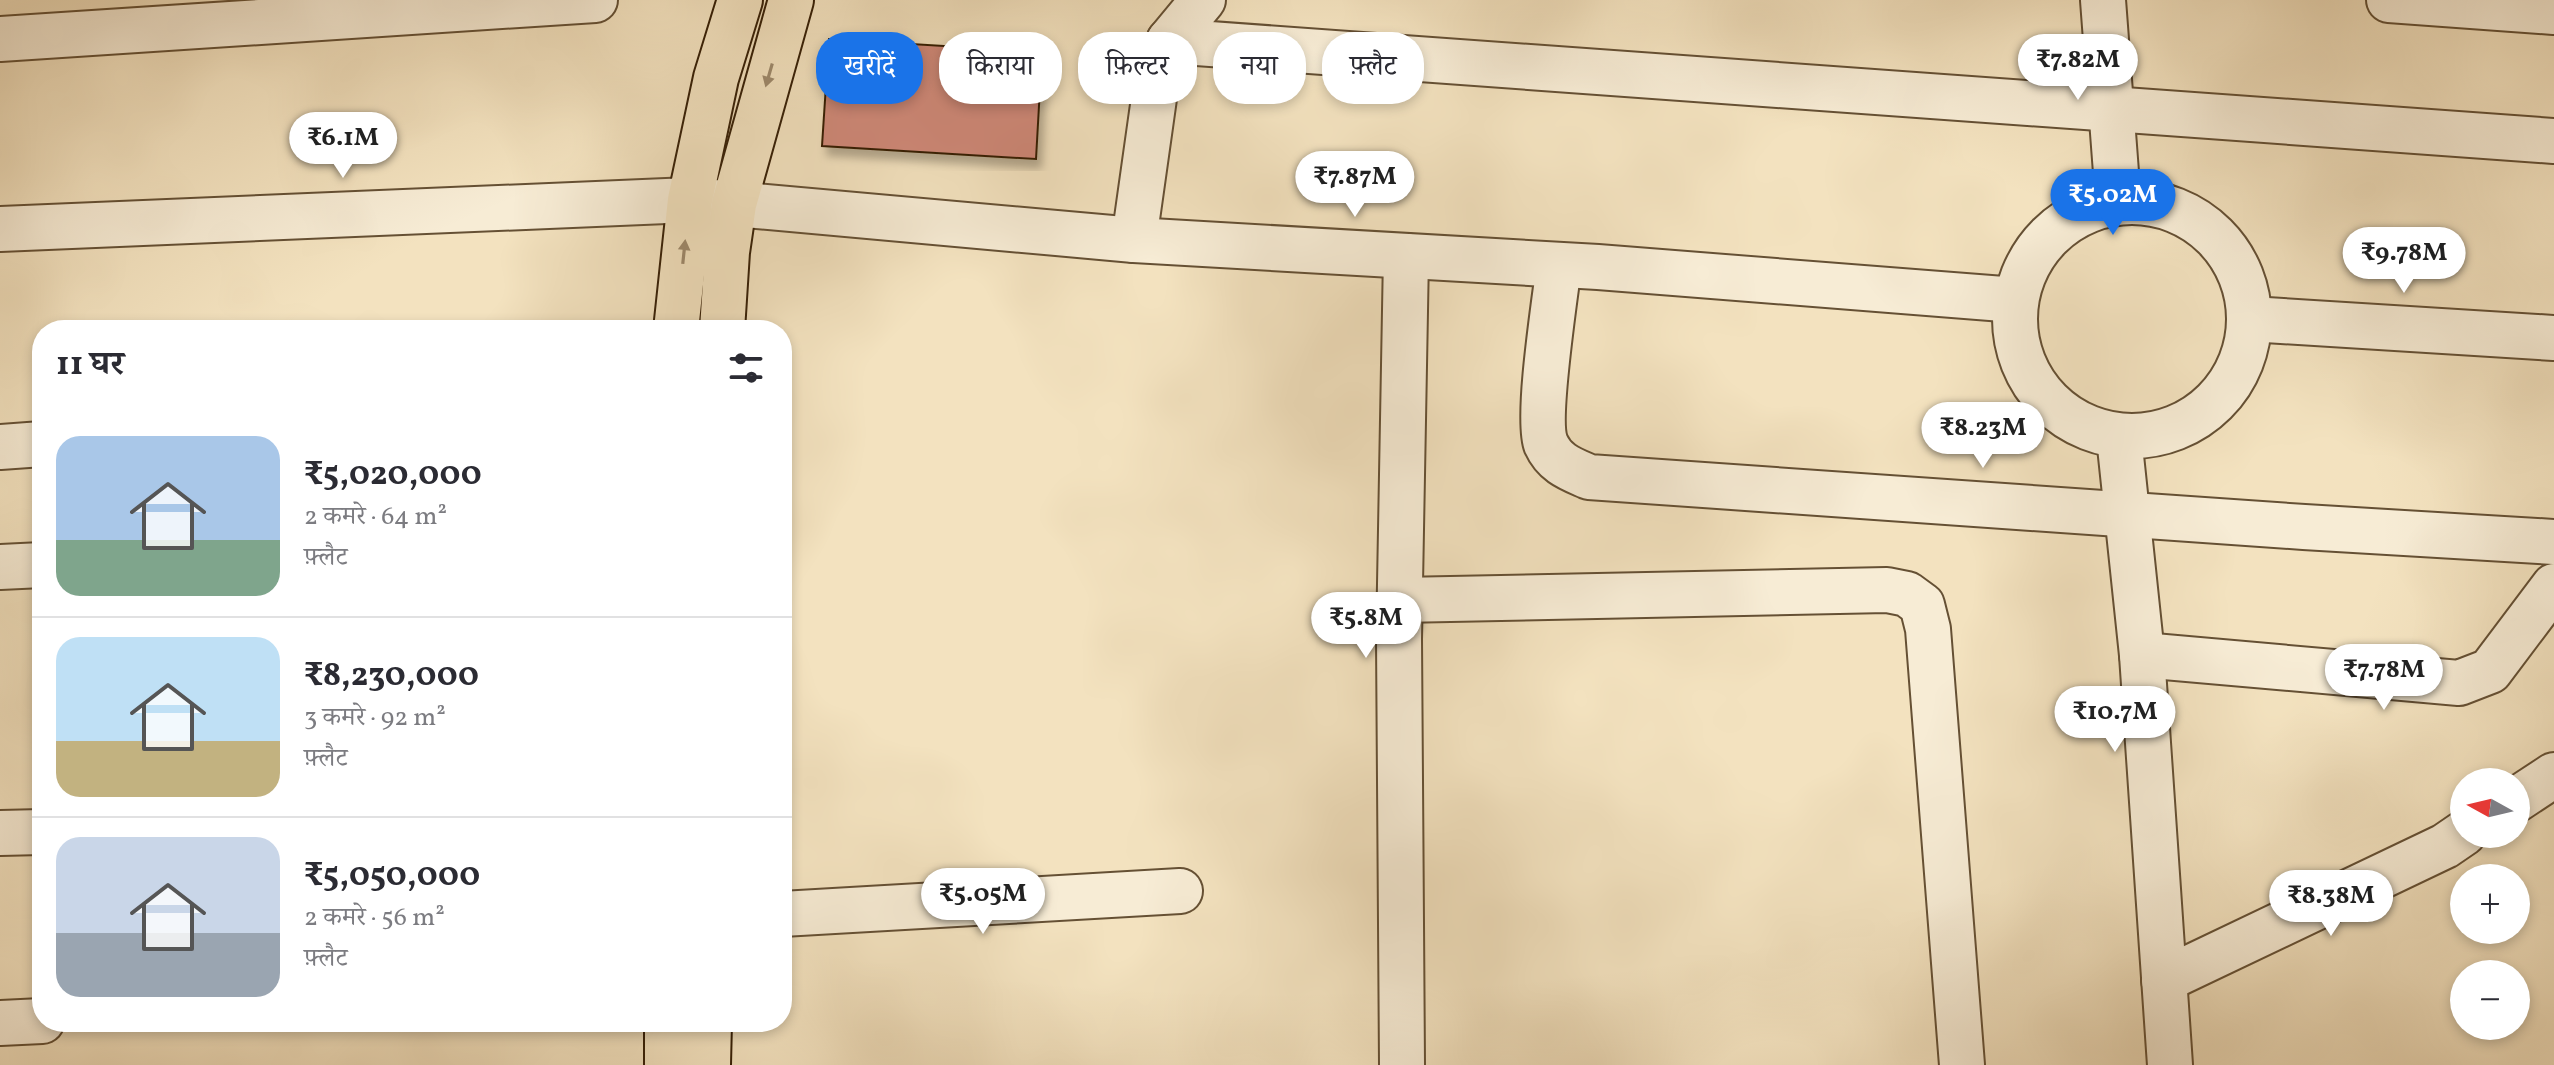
<!DOCTYPE html>
<html lang="hi">
<head>
<meta charset="utf-8">
<style>
	:root { --surface:#fff; --page:#f2f2f3; --text:#2b2b33; --muted:#7c7c81; --line:#e1e1e2; --accent:#1a73e8 }
	body { margin:0; font-family:Vollkorn,"Noto Serif Devanagari",serif; background:var(--page); color:var(--text); height:100vh; display:flex; flex-direction:column; font-size:30px; white-space:nowrap }
	* { box-sizing:border-box; margin:0 }
	p { font-size:26px; color:var(--muted) }
	.icon { flex:none; width:44px; height:44px; fill:none; stroke:currentColor; stroke-width:2; stroke-linecap:round; stroke-linejoin:round }
	.map { position:relative; flex:1; overflow:hidden }
	.drawer { position:absolute; left:32px; top:320px; width:760px; height:712px; display:flex; flex-direction:column; background:var(--surface); border-radius:32px; box-shadow:0 4px 12px #0003 }
	.drawer>* { flex:none }
	.hud { position:absolute; left:816px; top:32px; width:760px; height:72px; display:flex; gap:16px }
	.needle { width:52px; rotate:278deg }
	.buttons { position:absolute; left:2450px; top:768px; display:grid; gap:16px }
	.buttons a { display:grid; place-items:center; width:80px; height:80px; border-radius:50%; background:var(--surface); box-shadow:0 4px 12px #0003; font-size:40px }
	.price { position:absolute; translate:-50% -68px; padding:0 18px; border-radius:28px; background:#fff; color:#222; font-size:26px; line-height:52px; filter:drop-shadow(0 2px 4px #0008) }
	.price::after { content:''; position:absolute; left:50%; top:48px; width:24px; height:18px; margin-left:-12px; background:inherit; clip-path:polygon(0 0,100% 0,50% 100%) }
	.price.active { background:var(--accent); color:#fff }
	ul { padding:0; list-style:none }
	li { display:flex; align-items:center; gap:24px; height:200px; padding:0 24px }
	li+li { border-top:2px solid var(--line) }
	li span { display:grid; place-items:center; flex:none; width:224px; height:160px; border-radius:24px; color:#555 }
	li>.icon { margin-inline-start:auto }
	span .icon { width:96px; height:96px; fill:#fffc; stroke-width:1 }
	li b { font-size:34px }
	h2 { display:flex; justify-content:space-between; align-items:center; height:96px; padding:0 24px; font-size:34px }
	.pill { padding:0 28px; border-radius:32px; background:var(--surface); box-shadow:0 4px 12px #0003; font-size:28px; line-height:72px }
	.pill.active { background:var(--accent); color:#fff }
	.map>svg:first-child { display:block }
</style>
</head>
<body>
<div class="map">
<svg width="2554" height="1065" viewBox="0 0 2554 1065">
	<defs>
		<filter id="shadow"><feDropShadow dx="5" dy="9" stdDeviation="4" flood-color="#0004"/></filter>
	</defs>
	<rect width="100%" height="100%" fill="#f3e2bf"/>
	<filter id="stains"><feTurbulence type="fractalNoise" baseFrequency=".0025" numOctaves="4"/><feColorMatrix values="0 0 0 0 .2 0 0 0 0 .09 0 0 0 0 .02 0 0 0 .5 -.17"/></filter>
	<radialGradient id="worn" r=".72"><stop offset=".6" stop-color="#630" stop-opacity="0"/><stop offset="1" stop-color="#630" stop-opacity=".3"/></radialGradient>
	<path fill="#cf8878" stroke="#361f06" stroke-width="2" filter="url(#shadow)" d="M829,39L1042,52L1036,159L822,146Z"/>
	<g fill="none" stroke-linecap="round" stroke-linejoin="round">
		<g stroke="#655034" stroke-width="48">
			<g id="minor">
				<path d="M2103,0L2118,199"/>
				<path d="M2389,0L2554,12"/>
				<path d="M0,39L595,0"/>
				<path d="M1169,41L2554,141"/>
				<circle cx="2132" cy="319" r="117"/>
				<path d="M0,229L690,200L1134,240L1598,267L2016,300"/>
				<path d="M1134,240L1157,77L1169,41L1203,0"/>
				<path d="M1559,265C1555,298 1536,419 1546,444C1555,464 1571,469 1589,477L2304,527L2554,542"/>
				<path d="M2250,319L2554,338"/>
				<path d="M2119,437L2142,655L2170,1065"/>
				<path d="M0,447L42,444"/>
				<path d="M0,567L42,565"/>
				<path d="M1400,600L1887,590L1907,594L1922,605L1928,629L1962,1065"/>
				<path d="M2142,655L2459,683L2490,671L2554,586"/>
				<path d="M2516,800L2554,775"/>
				<path d="M0,833L42,832"/>
				<path d="M782,914L1180,891"/>
				<path d="M2164,980L2445,846L2464,833"/>
				<path d="M0,1023L42,1021"/>
				<path d="M1402,1065L1399,639L1406,256"/>
			</g>
		</g>
		<g stroke="#361f06" stroke-width="48">
			<g id="major">
				<path d="M676,330L690,200L716,78L740,0"/>
				<path d="M722,330L727,252L734,204L791,0"/>
				<path d="M667,1065V1022"/>
				<path d="M708,1065L709,1022"/>
			</g>
		</g>
		<use href="#minor" stroke="#f7ecd5" stroke-width="44"/>
		<use href="#major" stroke="#f3e2bf" stroke-width="44"/>
	</g>
	<defs><path id="oneway-solid" d="M-6-.8H1V-3.2L6.5 0L1 3.2V.8H-6Z" transform="scale(2)"/></defs>
	<g fill="#9e8a6c">
		<use href="#oneway-solid" transform="translate(769 75) rotate(106)"/>
		<use href="#oneway-solid" transform="translate(684 252) rotate(-84)"/>
	</g>
	<rect width="100%" height="100%" filter="url(#stains)"/>
	<rect width="100%" height="100%" fill="url(#worn)"/>
</svg>
<div class="buttons">
<a><svg class="needle" viewBox="-14 -14 28 28"><path d="M0-13l5 13h-10z" fill="#e53935"/><path d="M0 13l5-13h-10z" fill="#7c7c81"/></svg></a>
<a>+</a>
<a>−</a>
</div>
<b class="price" style="left:2078px;top:102px">₹7.82M</b>
<b class="price" style="left:343px;top:180px">₹6.1M</b>
<b class="price" style="left:1355px;top:219px">₹7.87M</b>
<b class="price active" style="left:2113px;top:237px">₹5.02M</b>
<b class="price" style="left:2404px;top:295px">₹9.78M</b>
<b class="price" style="left:1983px;top:470px">₹8.23M</b>
<b class="price" style="left:1366px;top:660px">₹5.8M</b>
<b class="price" style="left:2384px;top:712px">₹7.78M</b>
<b class="price" style="left:2115px;top:754px">₹10.7M</b>
<b class="price" style="left:983px;top:936px">₹5.05M</b>
<b class="price" style="left:2331px;top:938px">₹8.38M</b>
<div class="hud">
<a class="pill active">खरीदें</a>
<a class="pill">किराया</a>
<a class="pill">फ़िल्टर</a>
<a class="pill">नया</a>
<a class="pill">फ़्लैट</a>
</div>
<section class="drawer">
<h2>11 घर<svg class="icon" aria-label="filters" viewBox="0 0 24 24"><path d="M4 7h16M4 17h16"/><circle cx="9" cy="7" r="2"/><circle cx="15" cy="17" r="2"/></svg></h2>
<ul>
<li><span style="background:linear-gradient(#a9c7e8 65%,#7fa58c 0)"><svg class="icon" aria-label="home" viewBox="0 0 24 24"><path d="M3 11l9-7 9 7M6 9v11h12V9"/></svg></span><div><b>₹5,020,000</b><p>2 कमरे · 64 m²</p><p>फ़्लैट</p></div></li>
<li><span style="background:linear-gradient(#bfe0f5 65%,#c2b280 0)"><svg class="icon" aria-label="home" viewBox="0 0 24 24"><path d="M3 11l9-7 9 7M6 9v11h12V9"/></svg></span><div><b>₹8,230,000</b><p>3 कमरे · 92 m²</p><p>फ़्लैट</p></div></li>
<li><span style="background:linear-gradient(#c9d6e8 60%,#9aa5b1 0)"><svg class="icon" aria-label="home" viewBox="0 0 24 24"><path d="M3 11l9-7 9 7M6 9v11h12V9"/></svg></span><div><b>₹5,050,000</b><p>2 कमरे · 56 m²</p><p>फ़्लैट</p></div></li>
</ul>
</section>
</div>
</body>
</html>
